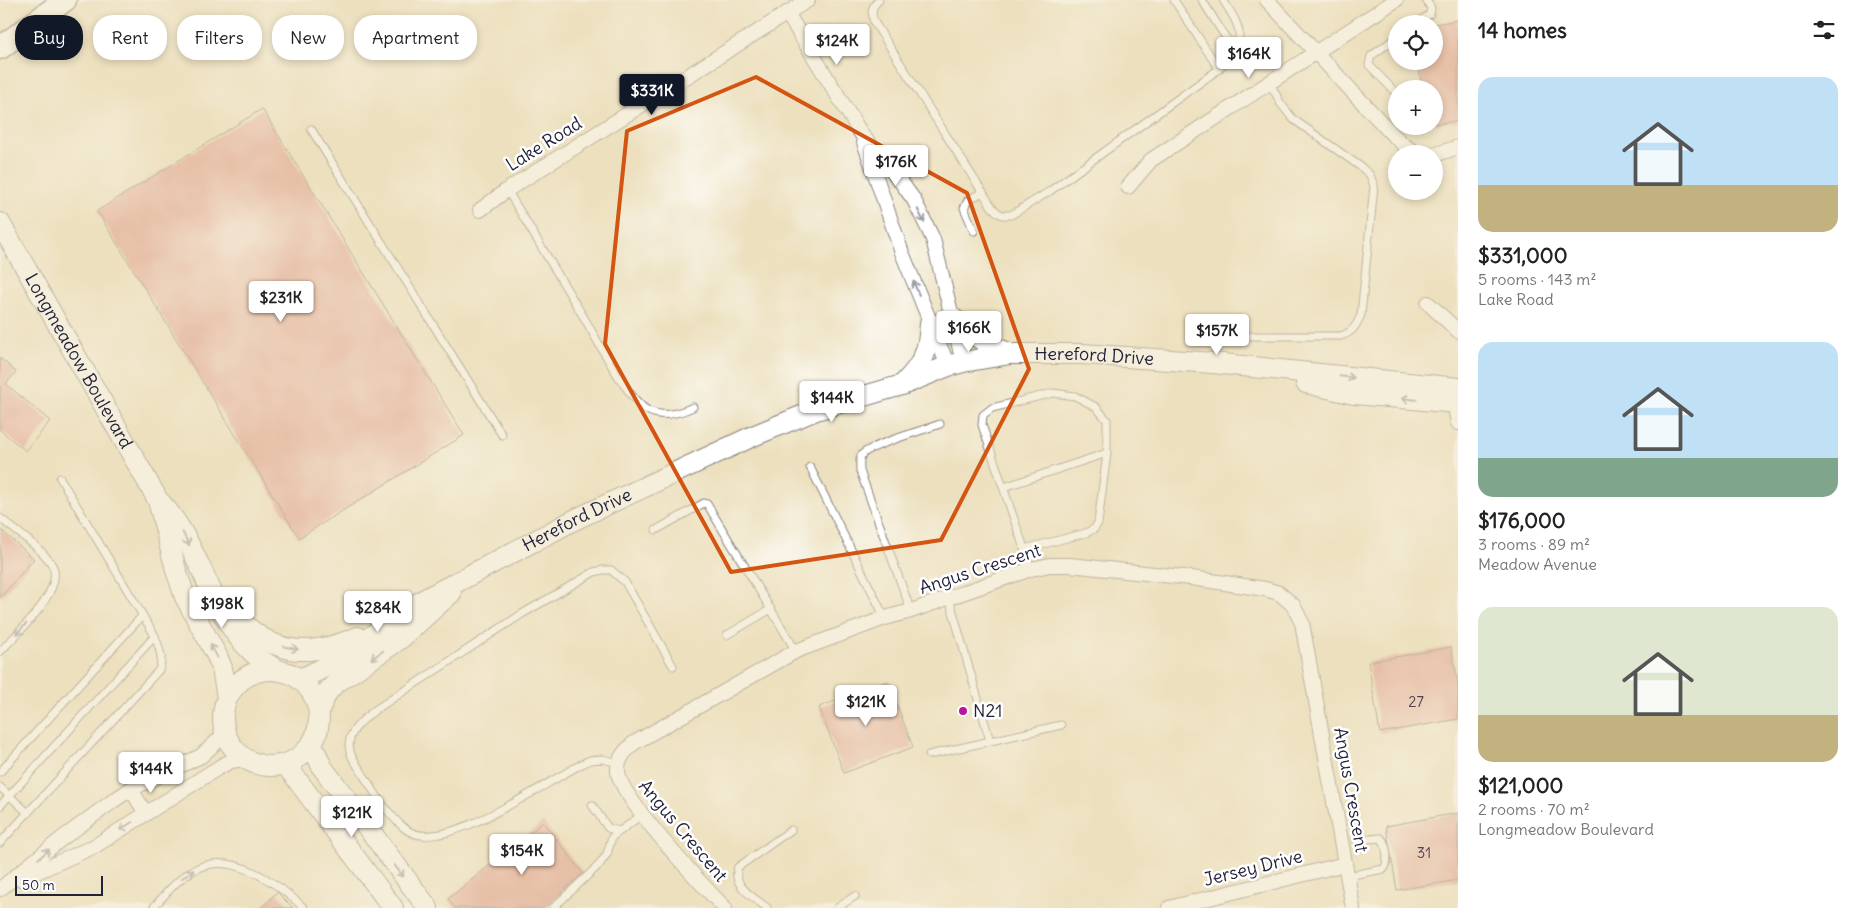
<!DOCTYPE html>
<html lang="en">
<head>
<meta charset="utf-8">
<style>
	:root { --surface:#fff; --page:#f2f2f2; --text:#222; --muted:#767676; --accent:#111827 }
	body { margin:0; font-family:Delius,sans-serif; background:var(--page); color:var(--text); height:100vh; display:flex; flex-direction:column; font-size:19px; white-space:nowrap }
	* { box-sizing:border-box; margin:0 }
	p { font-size:16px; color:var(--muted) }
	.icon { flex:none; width:28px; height:28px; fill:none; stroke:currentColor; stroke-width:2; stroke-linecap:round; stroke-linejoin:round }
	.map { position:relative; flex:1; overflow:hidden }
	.drawer { display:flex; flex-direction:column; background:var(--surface); width:400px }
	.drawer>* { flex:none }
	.top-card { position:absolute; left:15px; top:15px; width:475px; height:45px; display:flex; gap:10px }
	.fabs { position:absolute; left:1388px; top:15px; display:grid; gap:10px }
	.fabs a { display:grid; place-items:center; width:55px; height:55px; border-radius:50%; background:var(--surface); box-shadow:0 2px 8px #0003; font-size:25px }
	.scale { position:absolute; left:15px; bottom:12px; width:88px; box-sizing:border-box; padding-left:5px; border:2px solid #22223b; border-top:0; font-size:14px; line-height:18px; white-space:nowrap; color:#22223b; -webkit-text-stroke:4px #fff; paint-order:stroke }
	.price { position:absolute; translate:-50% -42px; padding:0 11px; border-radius:5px; background:#fff; color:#222; font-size:16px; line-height:32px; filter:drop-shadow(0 1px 2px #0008) }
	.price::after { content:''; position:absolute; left:50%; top:30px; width:15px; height:11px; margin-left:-8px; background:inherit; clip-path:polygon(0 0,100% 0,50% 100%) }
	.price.selected { background:var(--accent); color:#fff }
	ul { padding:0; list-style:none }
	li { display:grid; align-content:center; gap:10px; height:265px; padding:0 20px }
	li span { display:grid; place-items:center; height:155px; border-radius:15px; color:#555 }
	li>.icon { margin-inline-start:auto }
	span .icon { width:90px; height:90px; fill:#fffc; stroke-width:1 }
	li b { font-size:21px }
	h2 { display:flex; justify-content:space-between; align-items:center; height:60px; padding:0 20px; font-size:21px }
	.pill { padding:0 18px; border-radius:20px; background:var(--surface); box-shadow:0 2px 8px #0003; font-size:18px; line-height:45px }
	.pill.selected { background:var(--accent); color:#fff }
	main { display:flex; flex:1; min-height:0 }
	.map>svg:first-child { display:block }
</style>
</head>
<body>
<main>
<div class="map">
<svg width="1458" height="908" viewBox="0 0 1458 908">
	<rect width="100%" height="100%" fill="#fff"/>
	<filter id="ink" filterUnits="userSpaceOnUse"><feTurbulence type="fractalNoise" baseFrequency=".02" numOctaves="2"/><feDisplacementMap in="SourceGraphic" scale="10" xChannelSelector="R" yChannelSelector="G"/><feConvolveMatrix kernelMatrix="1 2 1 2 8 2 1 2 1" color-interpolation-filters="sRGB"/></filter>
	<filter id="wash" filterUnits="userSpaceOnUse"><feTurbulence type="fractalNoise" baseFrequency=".0096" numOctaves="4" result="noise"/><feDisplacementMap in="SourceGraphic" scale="20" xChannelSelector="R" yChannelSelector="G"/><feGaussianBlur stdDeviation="1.12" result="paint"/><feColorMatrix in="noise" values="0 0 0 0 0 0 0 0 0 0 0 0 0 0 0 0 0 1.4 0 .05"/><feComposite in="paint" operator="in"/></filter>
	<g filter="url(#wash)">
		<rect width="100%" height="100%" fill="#ece0be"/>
		<g id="blocks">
			<g fill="#e1988d">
				<path d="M1458,20V121L1434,124V89H1422L1418,61H1434V24Z"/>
				<path d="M262,109L464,435L299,538L97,211Z"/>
				<path d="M0,358L16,372L6,384L50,421L26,451L0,430Z"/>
				<path d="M0,529L34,559L0,598Z"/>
				<path d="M1451,647L1458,684V719L1380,733L1368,662Z"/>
				<path d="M888,681L913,747L844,773L819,707Z"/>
				<path d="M1458,813V880L1397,890L1386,826Z"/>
				<path d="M543,822L583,873L544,908H455L448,899Z"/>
				<path d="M277,892L293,908H261Z"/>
			</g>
		</g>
	</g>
	<g filter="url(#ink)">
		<use href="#blocks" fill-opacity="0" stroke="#87817c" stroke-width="1"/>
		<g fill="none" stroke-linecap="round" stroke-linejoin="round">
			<g stroke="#87817c" stroke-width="9">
				<g id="lane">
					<path d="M879,0C871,7 871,12 874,22L992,207L998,213L1003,215H1011L1050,191L1219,69C1246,39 1244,32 1223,0"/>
					<path d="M1174,0L1219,69"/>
					<path d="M1202,0L1226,38L1235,49"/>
					<path d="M1416,24L1430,14L1431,8L1426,0"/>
					<path d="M1396,38L1371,56L1369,65L1396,93"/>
					<path d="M311,129L502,435"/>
					<path d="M507,190C533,233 559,277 586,321C598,342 629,402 649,411C663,418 680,413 693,407"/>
					<path d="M974,231L964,208L968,200L983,192"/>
					<path d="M1232,336H1341C1353,332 1356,326 1361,315L1374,186L1370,175L1361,167L1293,119L1281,104L1270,83"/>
					<path d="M810,467L885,618"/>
					<path d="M1004,487L1107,453"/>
					<path d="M0,518C13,529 47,552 53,567C63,593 16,634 0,652"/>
					<path d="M656,530L704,503L707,504L796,651"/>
					<path d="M1024,549L1086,533L1094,529L1098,523L1107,453V420L1096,407L1075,396L1053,393L992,408L983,415L982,425L1031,569"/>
					<path d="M949,598L990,741"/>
					<path d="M911,611L860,471C860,466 859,460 861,456C866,446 927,429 940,424"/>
					<path d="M727,635L771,609"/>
					<path d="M929,755L1061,725"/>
					<path d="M619,763L603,759L590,760C553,776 444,857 407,830C385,814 367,780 352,757C342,736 360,722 375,710L522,614L577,582L594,572L603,570H611L625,582L673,666"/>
					<path d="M0,772L142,616"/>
					<path d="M0,787L28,813"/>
					<path d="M592,805L608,828L619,831"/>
					<path d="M0,806L155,636"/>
					<path d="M0,843L159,670C164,657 159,649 155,636L60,478"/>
					<path d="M1347,876L1384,869C1389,861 1387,845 1381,838L1356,840"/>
					<path d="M153,908C165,895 176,880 192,871C230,848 277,883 304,908"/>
					<path d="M553,908L599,865L607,854L612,837L643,814"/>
					<path d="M767,908C755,898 731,886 738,867L791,830"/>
					<path d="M837,908L855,896"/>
				</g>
			</g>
			<g stroke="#87817c" stroke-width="16">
				<g id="street">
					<path d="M1267,0L1390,132L1405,146L1417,154"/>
					<path d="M787,13L862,135L891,168L914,200L933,239L963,362"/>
					<path d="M864,142L901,250L948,366"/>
					<path d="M1434,155L1458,147"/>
					<path d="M1128,187L1151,160L1396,0"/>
					<path d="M480,210L507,190L808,0"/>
					<path d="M1428,303L1458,331"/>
					<path d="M1453,396L1458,423"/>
					<path d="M131,789L146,814"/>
					<path d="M21,879L95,846L221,766L231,761L244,759"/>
					<path d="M0,889L60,840L113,801L131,789L201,756L225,734"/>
					<path d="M725,908C704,887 620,798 618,772C617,759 625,751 634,743L796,651L885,618L911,611L1031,569L1050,565H1070L1191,578L1265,589L1279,593L1293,605L1302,623L1353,908"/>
					<path d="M1169,908L1345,864"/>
				</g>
			</g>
			<g stroke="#87817c" stroke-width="22">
				<g id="secondary">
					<path id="s1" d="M0,223L158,500C201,543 208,611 253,653C260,660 269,665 278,670"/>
					<path d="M950,316C969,332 986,345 1009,353"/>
					<path d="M905,382C924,363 929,349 930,323"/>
					<path d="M1306,383L1354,394L1458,403"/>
					<path d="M159,504L176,570L185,597L217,656L222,668L227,698"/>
					<path d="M235,615C273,656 308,658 358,637"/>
					<circle cx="271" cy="718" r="48"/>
					<path id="s2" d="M299,679C347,661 382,625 425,599L574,520L753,436L816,410L902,385L948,366L963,362L1010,354H1082L1213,363L1458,388"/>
					<path d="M319,709L328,691L336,683L400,639L451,593"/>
					<path d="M312,744L322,767L428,908"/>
					<path d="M286,765L393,908"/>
				</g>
			</g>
			<g stroke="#87817c" stroke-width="25">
				<path id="primary" d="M0,48L65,0"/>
			</g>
			<use href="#lane" stroke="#fff" stroke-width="7"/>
			<use href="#street" stroke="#fff" stroke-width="14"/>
			<use href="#secondary" stroke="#fff" stroke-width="20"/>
			<use href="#primary" stroke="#fff" stroke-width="22"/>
		</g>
		<defs><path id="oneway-shaft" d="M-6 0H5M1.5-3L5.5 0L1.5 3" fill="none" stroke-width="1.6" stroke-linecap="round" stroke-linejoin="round" transform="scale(1.25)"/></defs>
		<g stroke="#9c9ca7">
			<use href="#oneway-shaft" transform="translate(921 216) rotate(64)"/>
			<use href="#oneway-shaft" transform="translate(916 288) rotate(-112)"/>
			<use href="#oneway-shaft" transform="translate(1347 377) rotate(6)"/>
			<use href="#oneway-shaft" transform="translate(1409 399) rotate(-175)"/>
			<use href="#oneway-shaft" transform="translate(186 539) rotate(63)"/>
			<use href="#oneway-shaft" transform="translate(21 629) rotate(133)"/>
			<use href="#oneway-shaft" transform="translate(291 648) rotate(11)"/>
			<use href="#oneway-shaft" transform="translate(214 651) rotate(-118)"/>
			<use href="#oneway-shaft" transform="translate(377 655) rotate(145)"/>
			<use href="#oneway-shaft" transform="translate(126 826) rotate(148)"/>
			<use href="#oneway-shaft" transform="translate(44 854) rotate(-40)"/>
			<use href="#oneway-shaft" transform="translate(399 871) rotate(52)"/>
			<use href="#oneway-shaft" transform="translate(188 874) rotate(-35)"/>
		</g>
	</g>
	<path d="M0 0H1458V908H0ZM756,77L967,193L1029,369L941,540L731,572L605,344L627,131Z" fill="#ece0be" fill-opacity=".55" fill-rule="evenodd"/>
	<path fill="none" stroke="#d45411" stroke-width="4" stroke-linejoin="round" d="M756,77L967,193L1029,369L941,540L731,572L605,344L627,131Z"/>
	<circle fill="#b5179e" stroke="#fff" stroke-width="2" cx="963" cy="711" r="5"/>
	<g text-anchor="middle" stroke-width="5" stroke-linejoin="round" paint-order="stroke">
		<g font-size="15" fill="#524050">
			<text x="1416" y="707">27</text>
			<text x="1424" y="858">31</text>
		</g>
		<g font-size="18" fill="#22223b" stroke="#fff">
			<text transform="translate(544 144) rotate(-32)" y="6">Lake Road</text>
			<text dy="6" stroke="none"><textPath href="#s2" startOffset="871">Hereford Drive</textPath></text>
			<text dy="6" stroke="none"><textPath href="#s1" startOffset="159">Longmeadow Boulevard</textPath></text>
			<text dy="6" stroke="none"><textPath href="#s2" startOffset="321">Hereford Drive</textPath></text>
			<text transform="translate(980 569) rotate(-18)" y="6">Angus Crescent</text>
			<text transform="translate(1351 790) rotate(80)" y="6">Angus Crescent</text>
			<text transform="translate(683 831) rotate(50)" y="6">Angus Crescent</text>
			<text transform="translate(1253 868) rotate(-14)" y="6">Jersey Drive</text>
		</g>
		<g font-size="18" fill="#22223b" stroke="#fff" text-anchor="start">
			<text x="973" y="717">N21</text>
		</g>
	</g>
</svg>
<div class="fabs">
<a><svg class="icon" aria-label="locate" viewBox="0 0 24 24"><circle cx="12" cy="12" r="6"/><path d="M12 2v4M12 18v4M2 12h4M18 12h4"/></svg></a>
<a>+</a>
<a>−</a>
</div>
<div class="scale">50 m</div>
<b class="price" style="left:837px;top:66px">$124K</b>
<b class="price" style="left:1249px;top:79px">$164K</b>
<b class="price selected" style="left:652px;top:116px">$331K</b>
<b class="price" style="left:896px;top:187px">$176K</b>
<b class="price" style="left:281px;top:323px">$231K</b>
<b class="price" style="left:969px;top:353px">$166K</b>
<b class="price" style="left:1217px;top:356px">$157K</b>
<b class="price" style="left:832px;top:423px">$144K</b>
<b class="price" style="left:222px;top:629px">$198K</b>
<b class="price" style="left:378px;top:633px">$284K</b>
<b class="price" style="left:866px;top:727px">$121K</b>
<b class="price" style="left:151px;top:794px">$144K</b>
<b class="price" style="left:352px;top:838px">$121K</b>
<b class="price" style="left:522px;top:876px">$154K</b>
<div class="top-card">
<a class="pill selected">Buy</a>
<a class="pill">Rent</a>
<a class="pill">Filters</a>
<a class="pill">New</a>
<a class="pill">Apartment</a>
</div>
</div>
<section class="drawer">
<h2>14 homes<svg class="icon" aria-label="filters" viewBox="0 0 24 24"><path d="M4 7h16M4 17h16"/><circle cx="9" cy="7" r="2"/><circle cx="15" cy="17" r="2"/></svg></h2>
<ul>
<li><span style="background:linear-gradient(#bfe0f5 70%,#c2b280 0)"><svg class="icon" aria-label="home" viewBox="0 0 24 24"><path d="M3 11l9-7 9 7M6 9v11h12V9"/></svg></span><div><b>$331,000</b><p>5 rooms · 143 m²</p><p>Lake Road</p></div></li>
<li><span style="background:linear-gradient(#bfe0f5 75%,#7fa58c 0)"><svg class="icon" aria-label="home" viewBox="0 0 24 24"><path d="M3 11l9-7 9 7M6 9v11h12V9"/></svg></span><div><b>$176,000</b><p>3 rooms · 89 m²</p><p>Meadow Avenue</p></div></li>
<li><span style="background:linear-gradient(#dfe7d0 70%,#c2b280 0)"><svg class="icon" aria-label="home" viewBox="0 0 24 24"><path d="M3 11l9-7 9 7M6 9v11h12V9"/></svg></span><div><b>$121,000</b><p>2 rooms · 70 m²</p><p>Longmeadow Boulevard</p></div></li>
</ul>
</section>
</main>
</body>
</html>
